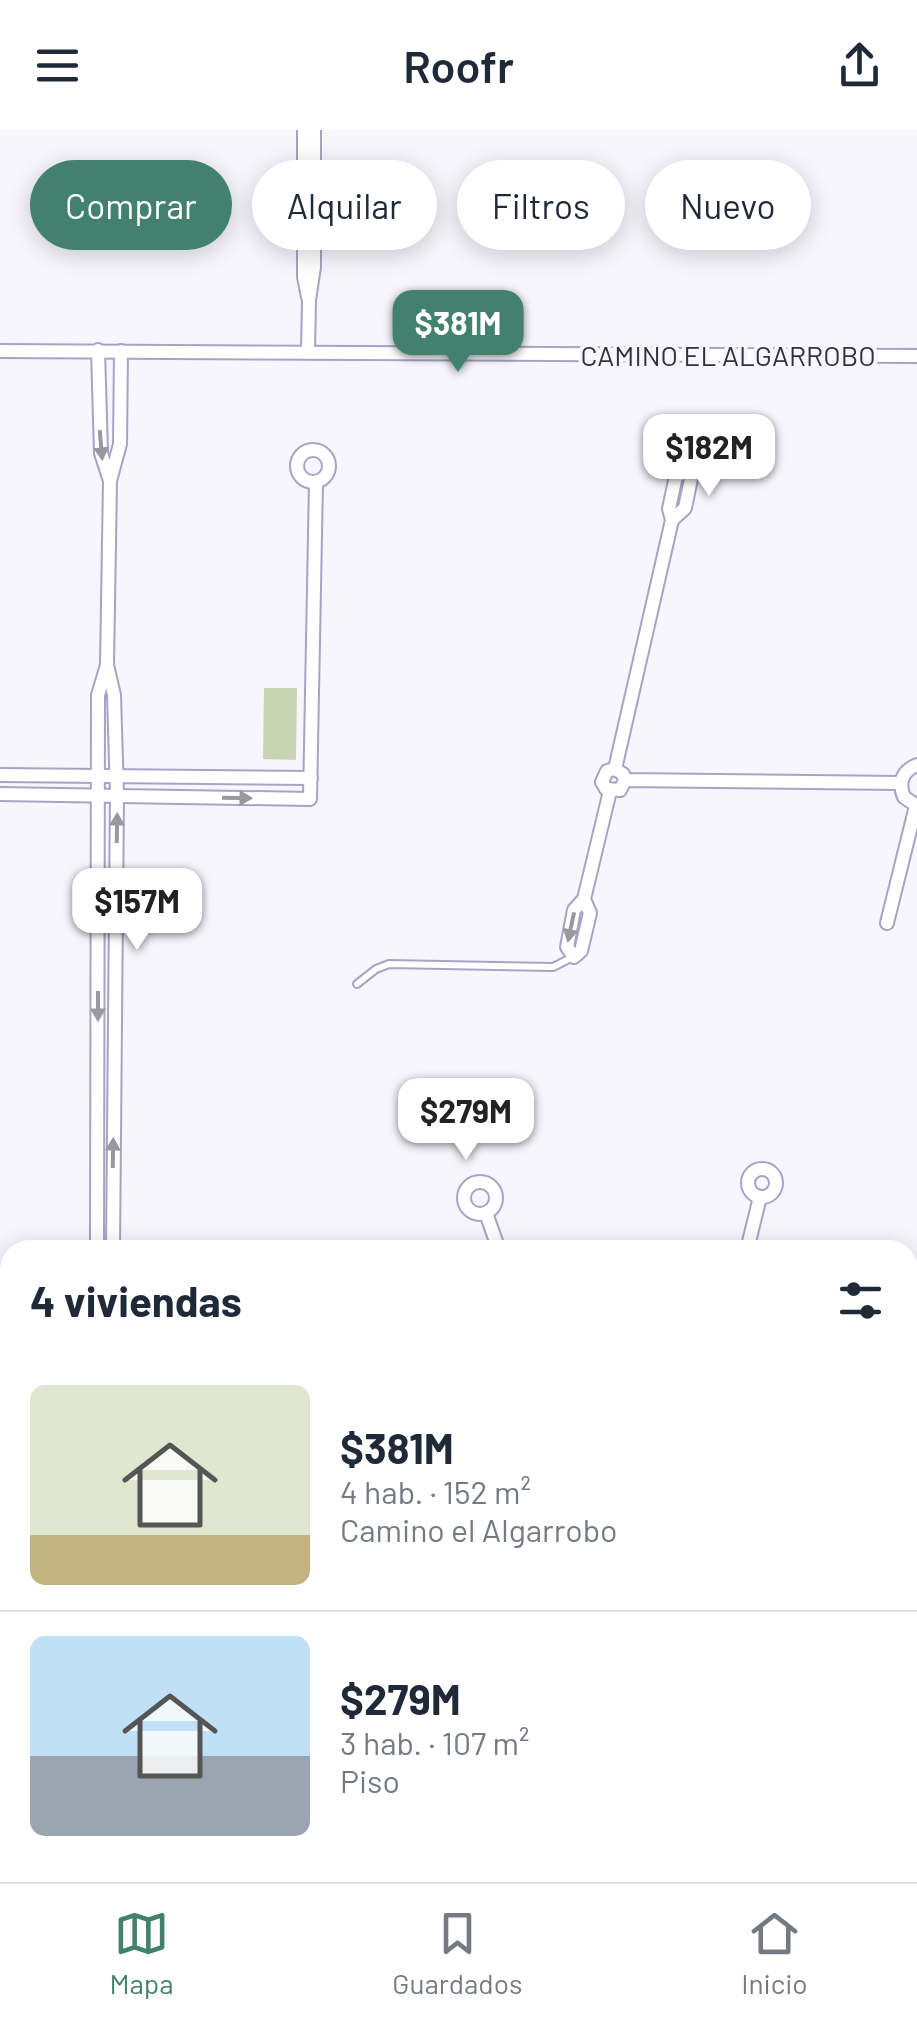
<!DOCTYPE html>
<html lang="es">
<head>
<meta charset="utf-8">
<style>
	:root { --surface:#fff; --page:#f6f6f7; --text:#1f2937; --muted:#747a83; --line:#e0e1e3; --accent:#41816e }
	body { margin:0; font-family:Barlow,sans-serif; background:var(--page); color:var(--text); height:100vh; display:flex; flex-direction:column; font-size:38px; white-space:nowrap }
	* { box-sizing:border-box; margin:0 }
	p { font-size:32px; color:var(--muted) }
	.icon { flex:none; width:55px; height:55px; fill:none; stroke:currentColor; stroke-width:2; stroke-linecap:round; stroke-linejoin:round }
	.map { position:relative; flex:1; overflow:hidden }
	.sheet { position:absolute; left:0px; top:1110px; width:918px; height:642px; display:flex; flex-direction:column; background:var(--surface); border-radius:30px 30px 0 0; box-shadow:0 5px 25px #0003 }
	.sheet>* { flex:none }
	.guide { position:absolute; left:30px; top:30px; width:858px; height:90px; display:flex; gap:20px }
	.price { position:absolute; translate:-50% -85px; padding:0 22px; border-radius:20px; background:#fff; color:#222; font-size:32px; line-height:65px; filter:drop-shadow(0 2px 5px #0008) }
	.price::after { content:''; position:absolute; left:50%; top:60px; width:30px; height:22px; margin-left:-15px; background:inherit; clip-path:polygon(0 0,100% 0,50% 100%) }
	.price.active { background:var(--accent); color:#fff }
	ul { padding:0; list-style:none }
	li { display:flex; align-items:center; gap:30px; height:250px; padding:0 30px }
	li+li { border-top:2px solid var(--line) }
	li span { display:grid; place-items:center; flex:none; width:280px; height:200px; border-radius:15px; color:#555 }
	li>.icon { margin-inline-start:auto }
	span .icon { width:120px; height:120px; fill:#fffc; stroke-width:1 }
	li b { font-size:42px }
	h2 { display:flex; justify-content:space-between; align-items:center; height:120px; padding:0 30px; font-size:42px }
	.chip { padding:0 35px; border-radius:45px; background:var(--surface); box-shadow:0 5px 25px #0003; font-size:35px; line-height:90px }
	.chip.active { background:var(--accent); color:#fff }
	header { display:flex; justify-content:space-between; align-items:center; height:130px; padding:0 30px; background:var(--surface); font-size:45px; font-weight:600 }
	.tabs { display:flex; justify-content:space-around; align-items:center; height:140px; border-top:2px solid var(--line); background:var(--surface); font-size:28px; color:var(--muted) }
	.tabs a { display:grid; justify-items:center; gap:5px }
	.tabs .active { color:var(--accent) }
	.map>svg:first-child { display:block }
</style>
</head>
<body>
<header><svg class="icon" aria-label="menu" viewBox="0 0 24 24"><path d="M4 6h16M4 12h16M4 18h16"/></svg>Roofr<svg class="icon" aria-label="share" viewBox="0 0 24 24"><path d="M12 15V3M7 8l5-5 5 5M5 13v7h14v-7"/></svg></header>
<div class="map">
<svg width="917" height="1752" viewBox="0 0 917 1752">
	<rect width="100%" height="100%" fill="#f7f6fe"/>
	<path fill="#c7d5b4" d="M264,558H297L296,630L263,629Z"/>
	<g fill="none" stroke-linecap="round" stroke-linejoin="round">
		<g stroke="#a8a3c4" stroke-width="10">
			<path id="lane" d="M357,854L376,839L389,834L553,837L573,827"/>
		</g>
		<g stroke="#a8a3c4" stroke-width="16">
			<g id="street">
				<path d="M304,0V147L308,167"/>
				<path d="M98,220L101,323L110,351"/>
				<path d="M0,221L917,226"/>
				<path d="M308,221L309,170L314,137V0"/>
				<circle cx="313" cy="336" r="16"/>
				<path d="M917,635C902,641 898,653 904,667L917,676"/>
				<path d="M615,639L672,390L669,379L676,346L687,341L691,349L685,378L672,390"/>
				<path d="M0,645L311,648"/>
				<path d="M625,650L620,660L606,659L602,652L607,641L615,639L623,644L625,650L901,653"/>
				<path d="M0,664L310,669L316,352"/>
				<path d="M584,769L590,783L581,821L574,827L567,817L574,780L584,769L610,661"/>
				<path d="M887,793L916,676"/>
				<circle cx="762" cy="1053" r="14"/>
				<circle cx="480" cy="1068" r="16"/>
				<path d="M486,1083L499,1120"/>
				<path d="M97,1120L98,565L107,535"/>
				<path d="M113,1120L117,665L114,565L107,535L110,351L120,314L121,221"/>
				<path d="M747,1120L760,1067"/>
				<path d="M0,1555H10"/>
				<path d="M0,1573H10"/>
				<path d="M908,1656L917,1655"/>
				<path d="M95,1742V1752"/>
				<path d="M369,1742L376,1752"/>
				<path d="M112,1752V1742"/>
				<path d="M602,1752L605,1742"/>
			</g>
		</g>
		<use href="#lane" stroke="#fff" stroke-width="6"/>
		<use href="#street" stroke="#fff" stroke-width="12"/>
	</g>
	<defs><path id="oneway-solid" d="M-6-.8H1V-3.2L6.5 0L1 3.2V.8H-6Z" transform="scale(2.5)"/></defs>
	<g fill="#99989e">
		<use href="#oneway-solid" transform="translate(101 315) rotate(85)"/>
		<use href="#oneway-solid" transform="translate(237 668) rotate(1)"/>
		<use href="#oneway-solid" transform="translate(117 698) rotate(-89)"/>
		<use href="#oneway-solid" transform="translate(571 797) rotate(102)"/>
		<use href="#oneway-solid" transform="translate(98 876) rotate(90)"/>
		<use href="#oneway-solid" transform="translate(113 1023) rotate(-89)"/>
	</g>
	<g text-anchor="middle" stroke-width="8" stroke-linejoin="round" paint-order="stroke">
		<g font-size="28" fill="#33303e" stroke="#f7f6fe">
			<text x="728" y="236">CAMINO EL ALGARROBO</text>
		</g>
	</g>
</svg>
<b class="price active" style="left:458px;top:245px">$381M</b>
<b class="price" style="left:709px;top:369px">$182M</b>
<b class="price" style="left:137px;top:823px">$157M</b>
<b class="price" style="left:466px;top:1033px">$279M</b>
<div class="guide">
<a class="chip active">Comprar</a>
<a class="chip">Alquilar</a>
<a class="chip">Filtros</a>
<a class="chip">Nuevo</a>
</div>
<section class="sheet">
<h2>4 viviendas<svg class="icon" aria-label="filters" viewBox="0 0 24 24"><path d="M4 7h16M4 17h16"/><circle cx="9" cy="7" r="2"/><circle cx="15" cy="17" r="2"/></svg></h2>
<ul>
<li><span style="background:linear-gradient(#dfe7d0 75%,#c2b280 0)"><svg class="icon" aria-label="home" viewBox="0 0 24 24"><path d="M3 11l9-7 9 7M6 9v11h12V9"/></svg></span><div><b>$381M</b><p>4 hab. · 152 m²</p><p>Camino el Algarrobo</p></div></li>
<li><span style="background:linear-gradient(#bfe0f5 60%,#9aa5b1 0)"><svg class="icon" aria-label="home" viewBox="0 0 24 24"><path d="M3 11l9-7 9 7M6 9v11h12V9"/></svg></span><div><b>$279M</b><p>3 hab. · 107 m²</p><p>Piso</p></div></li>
</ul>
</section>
</div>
<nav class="tabs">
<a class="active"><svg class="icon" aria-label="map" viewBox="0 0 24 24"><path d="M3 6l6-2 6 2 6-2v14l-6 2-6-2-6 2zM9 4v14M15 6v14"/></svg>Mapa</a>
<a><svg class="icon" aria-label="saved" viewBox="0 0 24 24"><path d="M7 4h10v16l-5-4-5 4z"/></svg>Guardados</a>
<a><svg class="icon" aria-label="home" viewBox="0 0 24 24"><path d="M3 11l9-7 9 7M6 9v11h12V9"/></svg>Inicio</a>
</nav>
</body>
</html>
